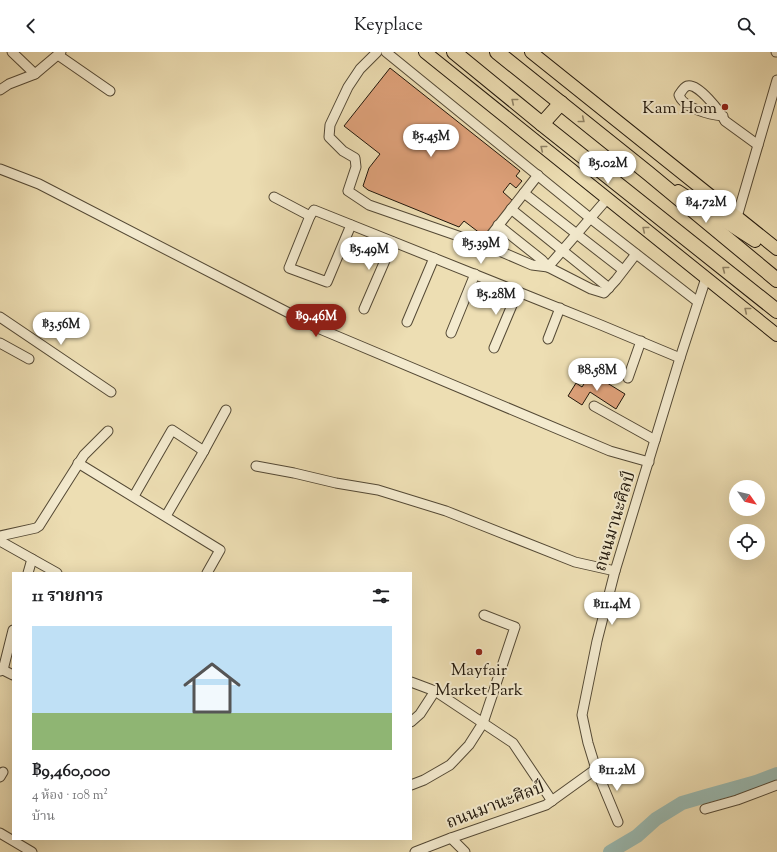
<!DOCTYPE html>
<html lang="th">
<head>
<meta charset="utf-8">
<style>
	:root { --surface:#fff; --page:#f6f6f6; --text:#202124; --muted:#757577; --accent:#8f2418 }
	body { margin:0; font-family:"Sorts Mill Goudy","Noto Serif Thai",serif; background:var(--page); color:var(--text); height:100vh; display:flex; flex-direction:column; font-size:15px; white-space:nowrap }
	* { box-sizing:border-box; margin:0 }
	p { font-size:13px; color:var(--muted) }
	.icon { flex:none; width:22px; height:22px; fill:none; stroke:currentColor; stroke-width:2; stroke-linecap:round; stroke-linejoin:round }
	.map { position:relative; flex:1; overflow:hidden }
	.side { position:absolute; left:12px; top:520px; width:400px; height:268px; display:flex; flex-direction:column; background:var(--surface); border-radius:0px; box-shadow:0 4px 16px #0002 }
	.side>* { flex:none }
	.needle { width:26px; rotate:124deg }
	.fabs { position:absolute; left:729px; top:428px; display:grid; gap:8px }
	.fabs a { display:grid; place-items:center; width:36px; height:36px; border-radius:50%; background:var(--surface); box-shadow:0 4px 16px #0002; font-size:20px }
	.price { position:absolute; translate:-50% -34px; padding:0 9px; border-radius:14px; background:#fff; color:#222; font-size:13px; line-height:26px; filter:drop-shadow(0 1px 2px #0008) }
	.price::after { content:''; position:absolute; left:50%; top:24px; width:12px; height:9px; margin-left:-6px; background:inherit; clip-path:polygon(0 0,100% 0,50% 100%) }
	.price.current { background:var(--accent); color:#fff }
	ul { padding:0; list-style:none }
	li { display:grid; align-content:center; gap:8px; height:212px; padding:0 20px }
	li span { display:grid; place-items:center; height:124px; border-radius:0px; color:#555 }
	li>.icon { margin-inline-start:auto }
	span .icon { width:72px; height:72px; fill:#fffc; stroke-width:1 }
	li b { font-size:17px }
	h2 { display:flex; justify-content:space-between; align-items:center; height:48px; padding:0 20px; font-size:17px }
	header { display:flex; justify-content:space-between; align-items:center; height:52px; padding:0 20px; background:var(--surface); font-size:18px; font-weight:600 }
	.map>svg:first-child { display:block }
</style>
</head>
<body>
<header><svg class="icon" aria-label="back" viewBox="0 0 24 24"><path d="M15 5l-7 7 7 7"/></svg>Keyplace<svg class="icon" aria-label="search" viewBox="0 0 24 24"><circle cx="10" cy="10" r="6"/><path d="M15 15l6 6"/></svg></header>
<div class="map">
<svg width="777" height="800" viewBox="0 0 777 800">
	<rect width="100%" height="100%" fill="#eddeb3"/>
	<filter id="stains"><feTurbulence type="fractalNoise" baseFrequency=".005" numOctaves="4"/><feColorMatrix values="0 0 0 0 .2 0 0 0 0 .09 0 0 0 0 .02 0 0 0 .5 -.17"/></filter>
	<radialGradient id="worn" r=".72"><stop offset=".6" stop-color="#630" stop-opacity="0"/><stop offset="1" stop-color="#630" stop-opacity=".3"/></radialGradient>
	<g fill="none" stroke-linecap="round" stroke-linejoin="round">
		<path stroke="#9abbb3" stroke-width="14" d="M610,800L637,784L656,767L682,751L706,744L756,730L777,722"/>
	</g>
	<g fill="#dea17a" stroke="#21170b">
		<path d="M390,16L520,119L516,124L522,129L516,136L510,131L503,140L513,149L485,185L464,169L459,175L368,138L363,134L369,116L380,102L344,74Z"/>
		<path d="M591,321L625,342L616,357L590,340L582,353L568,344L576,331L582,335Z"/>
	</g>
	<g fill="none" stroke-linecap="round" stroke-linejoin="round">
		<g stroke="#544935" stroke-width="11">
			<g id="minor">
				<path d="M12,0L35,22"/>
				<path d="M377,0L360,17L348,35L330,73L329,85L343,99L355,106L356,115L348,139L369,153L490,195L532,213L548,215L607,147"/>
				<path d="M386,0L590,166L698,250"/>
				<path d="M776,0H777"/>
				<path d="M58,3L110,39"/>
				<path d="M0,38L9,32L35,22L61,0"/>
				<path d="M723,64C710,63 683,56 679,43C681,40 684,35 687,34C698,30 721,61 725,69L758,93"/>
				<path d="M0,117L39,132L320,277L610,399L649,410"/>
				<path d="M524,141L623,218"/>
				<path d="M274,145L310,164L314,158L601,273L680,306"/>
				<path d="M511,157L609,236"/>
				<path d="M310,164L289,216L327,230L351,173"/>
				<path d="M737,165L777,28"/>
				<path d="M498,173L542,208L548,215L591,237L604,241L616,228L636,202"/>
				<path d="M484,192L538,123"/>
				<path d="M364,257L393,190"/>
				<path d="M0,265L111,340"/>
				<path d="M407,270L434,206"/>
				<path d="M451,281L475,222"/>
				<path d="M548,287L560,256"/>
				<path d="M0,291L29,307"/>
				<path d="M494,296L518,239"/>
				<path d="M628,326L641,289"/>
				<path d="M594,354L655,388"/>
				<path d="M78,411L220,498L207,521"/>
				<path d="M256,414L294,421L336,431L378,438L446,459L575,510L615,519"/>
				<path d="M134,444L172,378L204,399"/>
				<path d="M166,464L201,404L226,358"/>
				<path d="M0,484L36,476L39,474L84,403L108,379"/>
				<path d="M0,489L57,521"/>
				<path d="M28,521L32,507"/>
				<path d="M3,618L13,623"/>
				<path d="M0,619L3,618L13,578"/>
				<path d="M411,630L435,639L513,691L552,749"/>
				<path d="M411,670L420,662L435,639"/>
				<path d="M596,717L618,770"/>
				<path d="M0,725L3,720"/>
				<path d="M411,733L424,728L450,713L469,693L483,671L515,575L484,563"/>
				<path d="M705,757L737,748L777,733"/>
				<path d="M0,781L32,800"/>
				<path d="M451,786L465,800"/>
				<path d="M415,800L451,786L546,753L596,717L588,691L582,663L597,589L615,519L680,306L706,226"/>
			</g>
		</g>
		<g stroke="#21170b" stroke-width="14">
			<g id="major">
				<path d="M425,0L777,283"/>
				<path d="M531,0L777,197"/>
				<path d="M678,139L755,189"/>
			</g>
		</g>
		<g stroke="#21170b" stroke-width="16">
			<g id="highway">
				<path d="M454,0L542,72L777,259"/>
				<path d="M497,0L648,121L777,228"/>
				<path d="M542,72L561,51"/>
			</g>
		</g>
		<use href="#minor" stroke="#f3eace" stroke-width="9"/>
		<use href="#major" stroke="#eddeb3" stroke-width="12"/>
		<use href="#highway" stroke="#eddeb3" stroke-width="14"/>
	</g>
	<defs><path id="oneway-chevron" d="M-2-3.5L2.5 0L-2 3.5" fill="none" stroke-width="1.6" stroke-linecap="round" stroke-linejoin="round"/></defs>
	<g stroke="#918467">
		<use href="#oneway-chevron" transform="translate(514 49) rotate(-141)"/>
		<use href="#oneway-chevron" transform="translate(582 68) rotate(39)"/>
		<use href="#oneway-chevron" transform="translate(543 96) rotate(-141)"/>
		<use href="#oneway-chevron" transform="translate(645 177) rotate(-141)"/>
		<use href="#oneway-chevron" transform="translate(725 217) rotate(-142)"/>
		<use href="#oneway-chevron" transform="translate(747 258) rotate(-141)"/>
	</g>
	<g fill="#8f2418" stroke="#f3eace" stroke-width="1.5">
		<circle cx="725" cy="55" r="4"/>
		<circle cx="479" cy="600" r="4"/>
	</g>
	<g text-anchor="middle" stroke-width="4" stroke-linejoin="round" paint-order="stroke">
		<g font-size="17" fill="#21170b" stroke="#f3eace" text-anchor="end">
			<text x="717" y="61">Kam Hom</text>
			<text x="479" y="623" text-anchor="middle">Mayfair<tspan x="479" dy="20">Market Park</tspan></text>
		</g>
		<g font-size="17" fill="#21170b" stroke="#f3eace">
			<text transform="translate(614 469) rotate(-73)" y="6">ถนนมานะศิลป์</text>
			<text transform="translate(495 752) rotate(-21)" y="6">ถนนมานะศิลป์</text>
		</g>
	</g>
	<rect width="100%" height="100%" filter="url(#stains)"/>
	<rect width="100%" height="100%" fill="url(#worn)"/>
</svg>
<div class="fabs">
<a><svg class="needle" viewBox="-14 -14 28 28"><path d="M0-13l5 13h-10z" fill="#e53935"/><path d="M0 13l5-13h-10z" fill="#757577"/></svg></a>
<a><svg class="icon" aria-label="locate" viewBox="0 0 24 24"><circle cx="12" cy="12" r="6"/><path d="M12 2v4M12 18v4M2 12h4M18 12h4"/></svg></a>
</div>
<b class="price" style="left:431px;top:106px">฿5.45M</b>
<b class="price" style="left:608px;top:133px">฿5.02M</b>
<b class="price" style="left:706px;top:172px">฿4.72M</b>
<b class="price" style="left:481px;top:213px">฿5.39M</b>
<b class="price" style="left:369px;top:219px">฿5.49M</b>
<b class="price" style="left:496px;top:264px">฿5.28M</b>
<b class="price current" style="left:316px;top:286px">฿9.46M</b>
<b class="price" style="left:61px;top:294px">฿3.56M</b>
<b class="price" style="left:597px;top:340px">฿8.58M</b>
<b class="price" style="left:612px;top:574px">฿11.4M</b>
<b class="price" style="left:617px;top:740px">฿11.2M</b>
<section class="side">
<h2>11 รายการ<svg class="icon" aria-label="filters" viewBox="0 0 24 24"><path d="M4 7h16M4 17h16"/><circle cx="9" cy="7" r="2"/><circle cx="15" cy="17" r="2"/></svg></h2>
<ul>
<li><span style="background:linear-gradient(#bfe0f5 70%,#8fb573 0)"><svg class="icon" aria-label="home" viewBox="0 0 24 24"><path d="M3 11l9-7 9 7M6 9v11h12V9"/></svg></span><div><b>฿9,460,000</b><p>4 ห้อง · 108 m²</p><p>บ้าน</p></div></li>
</ul>
</section>
</div>
</body>
</html>
